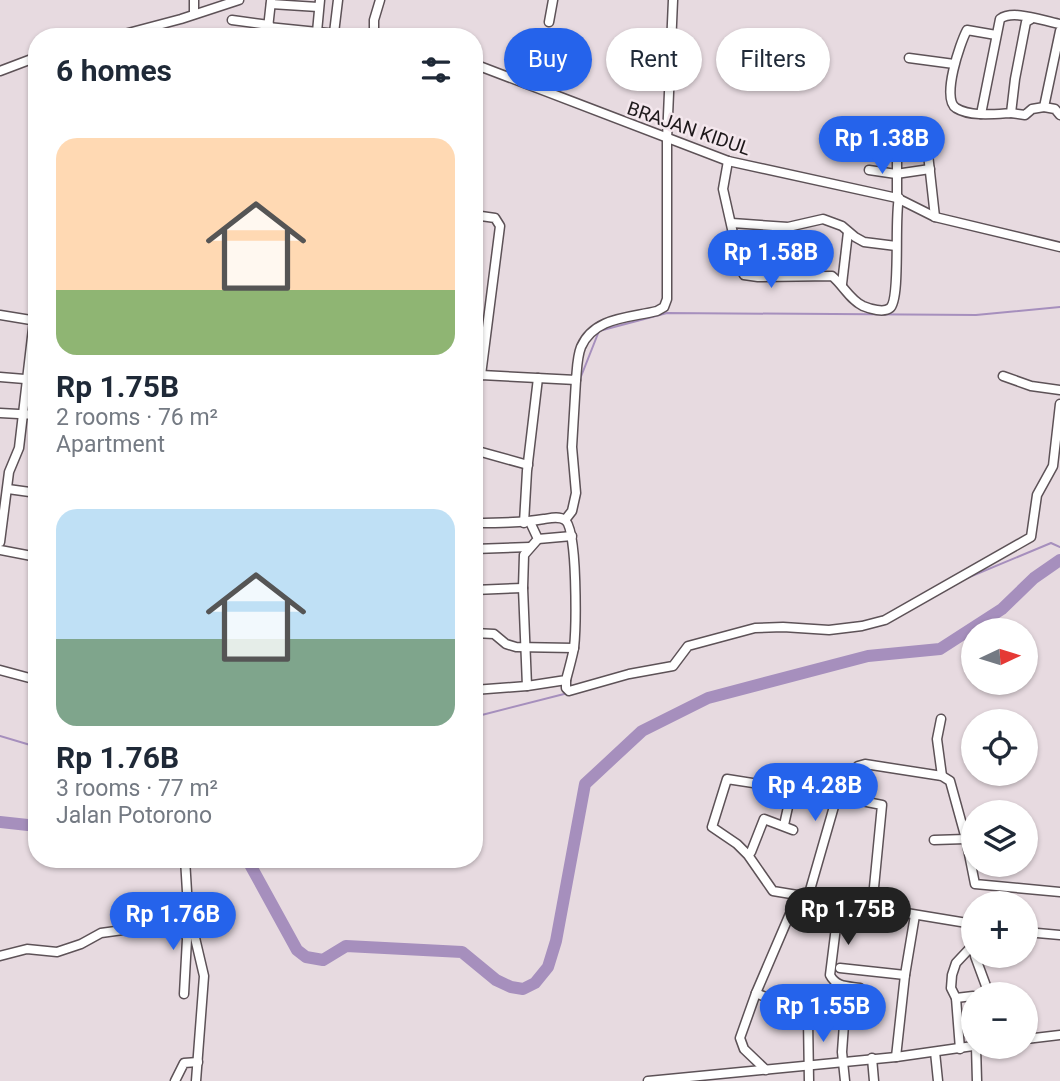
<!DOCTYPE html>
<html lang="en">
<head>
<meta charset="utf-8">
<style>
	:root { --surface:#fff; --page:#f6f6f7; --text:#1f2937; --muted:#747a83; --accent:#2563eb }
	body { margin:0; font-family:Roboto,sans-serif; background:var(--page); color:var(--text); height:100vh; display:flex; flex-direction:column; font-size:26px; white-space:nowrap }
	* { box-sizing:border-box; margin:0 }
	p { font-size:23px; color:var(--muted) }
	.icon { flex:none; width:38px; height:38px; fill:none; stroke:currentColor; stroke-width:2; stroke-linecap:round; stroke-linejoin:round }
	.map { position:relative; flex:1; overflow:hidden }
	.side { position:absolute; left:28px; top:28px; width:455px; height:840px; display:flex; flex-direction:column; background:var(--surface); border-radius:28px; box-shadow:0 2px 5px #0004 }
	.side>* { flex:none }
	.banner { position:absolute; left:504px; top:28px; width:450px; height:63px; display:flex; gap:14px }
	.needle { width:46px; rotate:86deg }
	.fabs { position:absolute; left:961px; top:618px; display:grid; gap:14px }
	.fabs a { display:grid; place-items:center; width:77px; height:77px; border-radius:50%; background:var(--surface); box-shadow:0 2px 5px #0004; font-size:35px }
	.price { position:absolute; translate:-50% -60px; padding:0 16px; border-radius:24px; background:var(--accent); color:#fff; font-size:23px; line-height:46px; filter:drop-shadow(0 2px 4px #0008) }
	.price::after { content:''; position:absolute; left:50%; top:42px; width:21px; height:16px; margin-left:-10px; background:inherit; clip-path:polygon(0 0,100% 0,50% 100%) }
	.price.selected { background:#222; color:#fff }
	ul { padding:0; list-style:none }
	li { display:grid; align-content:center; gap:14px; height:371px; padding:0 28px }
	li span { display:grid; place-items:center; height:217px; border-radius:21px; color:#555 }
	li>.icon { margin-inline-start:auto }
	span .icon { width:126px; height:126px; fill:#fffc; stroke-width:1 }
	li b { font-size:30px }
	h2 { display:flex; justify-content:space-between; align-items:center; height:84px; padding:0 28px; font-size:30px }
	.tag { padding:0 24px; border-radius:32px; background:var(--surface); box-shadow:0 2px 5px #0004; font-size:24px; line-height:63px }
	.tag.selected { background:var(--accent); color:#fff }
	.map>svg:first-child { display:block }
</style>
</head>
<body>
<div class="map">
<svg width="1060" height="1081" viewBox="0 0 1060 1081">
	<rect width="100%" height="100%" fill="#e7dae0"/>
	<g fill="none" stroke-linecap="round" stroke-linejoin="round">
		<g stroke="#a68fbd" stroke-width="2">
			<path d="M580,379L599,331L667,313L976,315L1060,307"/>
			<path d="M885,624L967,578L1051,543L1060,547"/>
			<path d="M474,717L568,693"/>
			<path d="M0,736L37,747"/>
		</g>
		<g stroke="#a68fbd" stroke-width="12">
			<path d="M0,822L37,826"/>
			<path d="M247,859L297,950L306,957L323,960L346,946L462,952L496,980L511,987L523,989L535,983L548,967L556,941L585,784L642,731L708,698L868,656L940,649L1002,609L1034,578L1060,560"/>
		</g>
		<g stroke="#5d5257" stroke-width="11">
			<g id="street">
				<path d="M194,0V14"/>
				<path d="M271,4L318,7"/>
				<path d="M232,20L269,25"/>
				<path d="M549,22L553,0"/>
				<path d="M268,27L367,37"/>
				<path d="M317,32L320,0"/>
				<path d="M334,33L338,0"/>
				<path d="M996,35L967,30C960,43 941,99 956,108C970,117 995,114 1011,113L1015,79L1026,22L1031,19"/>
				<path d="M113,37L181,19L239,0"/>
				<path d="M267,37L271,1"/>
				<path d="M374,37V20L380,0"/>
				<path d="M909,58L954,64"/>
				<path d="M474,64L728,161L897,198L935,217L1060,247"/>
				<path d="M0,71L37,57"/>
				<path d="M1044,107L1055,109L1060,115"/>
				<path d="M1011,113L1025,115L1032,109L1044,107L1060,31"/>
				<path d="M981,114L1000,19C1013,9 1043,21 1060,24"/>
				<path d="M926,136L935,217"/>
				<path d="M860,143L897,151L929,149"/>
				<path d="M897,151V198"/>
				<path d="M728,161L723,189L741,269L744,275L758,277L832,276C843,285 850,300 863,306C870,309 884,313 890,308C901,299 894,218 899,198"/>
				<path d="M869,170L896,174L930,169"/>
				<path d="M474,215L495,218L500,226L481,375"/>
				<path d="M732,223L788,227L823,219L842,226L855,237L864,242L896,246"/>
				<path d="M842,284L848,232"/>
				<path d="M0,315L37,321"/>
				<path d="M1003,376L1031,386L1060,390"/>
				<path d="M0,377L37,380"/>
				<path d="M474,381L481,375L576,380C577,370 577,357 581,347C594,317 629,318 657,311L664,307L667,299V139L673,0"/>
				<path d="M0,413L37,415"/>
				<path d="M474,450L528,465"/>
				<path d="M8,489L37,493"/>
				<path d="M565,520L572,511L576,493L572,447L576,380"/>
				<path d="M474,523C498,523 521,523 544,519C551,518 559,516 565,520C578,529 576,630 574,648C572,658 569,669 566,680L527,686L474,690"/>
				<path d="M524,523L527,471L538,378"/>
				<path d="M538,539L572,536"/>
				<path d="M0,542L9,472L19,448L34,320"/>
				<path d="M474,549L530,547"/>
				<path d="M0,550L37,557"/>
				<path d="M474,590L523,588"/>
				<path d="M474,633L494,634L506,644L516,647L574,648"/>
				<path d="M0,670L37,680"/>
				<path d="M566,680V688L569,691L629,674L673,666L688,646L755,628L783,627L829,630L862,626L885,620L1031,537L1037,495L1053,466L1060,404"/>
				<path d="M527,686L523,588L524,555L538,539L530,522"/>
				<path d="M941,719L937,739L942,776"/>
				<path d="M837,796L882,805L872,908"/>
				<path d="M836,802L792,789L727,779L712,827L737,844L748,855L773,891L973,924"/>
				<path d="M784,825L792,789"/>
				<path d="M934,840L966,839"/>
				<path d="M751,852L764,819L793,830"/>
				<path d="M185,859L188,908L204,976L196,1081"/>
				<path d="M808,897L837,796L858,766L865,764L942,776L950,781L966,839L975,884L1060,892"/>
				<path d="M839,903L830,975C836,987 847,986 860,988"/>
				<path d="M181,909L187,939L184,994"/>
				<path d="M973,926V950"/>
				<path d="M1026,932L1060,935"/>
				<path d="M0,956L27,949L57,952L81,944L101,933L123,930L147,910L188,908"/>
				<path d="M975,956L989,994"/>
				<path d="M840,968L905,975"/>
				<path d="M756,993L804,1014L808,1018L809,1081"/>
				<path d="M956,998L973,996"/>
				<path d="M844,1024L842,1052L845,1081"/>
				<path d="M1026,1039L1060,1035"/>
				<path d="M976,1046L977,1081"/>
				<path d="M960,1049L956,998L951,988L952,975L956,963L972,946"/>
				<path d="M935,1052L938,1081"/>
				<path d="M896,1057L905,975L915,915"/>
				<path d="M872,1058L874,1081"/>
				<path d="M766,1070L744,1049L740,1038L756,993L798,895"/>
				<path d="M175,1081L184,1063L198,1062"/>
				<path d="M648,1081L896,1057L973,1046"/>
			</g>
		</g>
		<use href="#street" stroke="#fff" stroke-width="8"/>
	</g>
	<g text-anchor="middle" stroke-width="5" stroke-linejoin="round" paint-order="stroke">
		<g font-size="19" fill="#1d181a" stroke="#f4e7ed">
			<text transform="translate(689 128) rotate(19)" y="7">BRAJAN KIDUL</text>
		</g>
	</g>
</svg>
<div class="fabs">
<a><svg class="needle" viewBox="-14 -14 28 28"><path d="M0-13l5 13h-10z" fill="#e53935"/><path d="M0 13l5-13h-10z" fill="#747a83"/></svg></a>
<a><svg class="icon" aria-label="locate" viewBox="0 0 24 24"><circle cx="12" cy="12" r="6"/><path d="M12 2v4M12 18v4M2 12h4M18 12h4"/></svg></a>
<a><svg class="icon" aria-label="layers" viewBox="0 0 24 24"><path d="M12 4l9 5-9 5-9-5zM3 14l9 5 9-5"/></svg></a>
<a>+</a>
<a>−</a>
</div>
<b class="price" style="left:882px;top:176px">Rp 1.38B</b>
<b class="price" style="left:771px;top:290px">Rp 1.58B</b>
<b class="price" style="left:815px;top:823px">Rp 4.28B</b>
<b class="price selected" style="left:848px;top:947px">Rp 1.75B</b>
<b class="price" style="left:173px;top:952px">Rp 1.76B</b>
<b class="price" style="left:823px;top:1044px">Rp 1.55B</b>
<div class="banner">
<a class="tag selected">Buy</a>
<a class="tag">Rent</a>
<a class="tag">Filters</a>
</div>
<section class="side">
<h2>6 homes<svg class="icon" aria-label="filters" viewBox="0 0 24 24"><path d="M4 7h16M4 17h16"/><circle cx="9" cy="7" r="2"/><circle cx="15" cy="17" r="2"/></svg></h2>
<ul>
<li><span style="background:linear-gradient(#ffd9b3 70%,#8fb573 0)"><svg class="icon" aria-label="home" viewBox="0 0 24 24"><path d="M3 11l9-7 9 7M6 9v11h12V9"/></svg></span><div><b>Rp 1.75B</b><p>2 rooms · 76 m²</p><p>Apartment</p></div></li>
<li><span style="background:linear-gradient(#bfe0f5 60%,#7fa58c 0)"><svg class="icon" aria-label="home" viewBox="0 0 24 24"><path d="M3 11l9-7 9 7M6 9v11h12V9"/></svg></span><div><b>Rp 1.76B</b><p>3 rooms · 77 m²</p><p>Jalan Potorono</p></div></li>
</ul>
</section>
</div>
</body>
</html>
